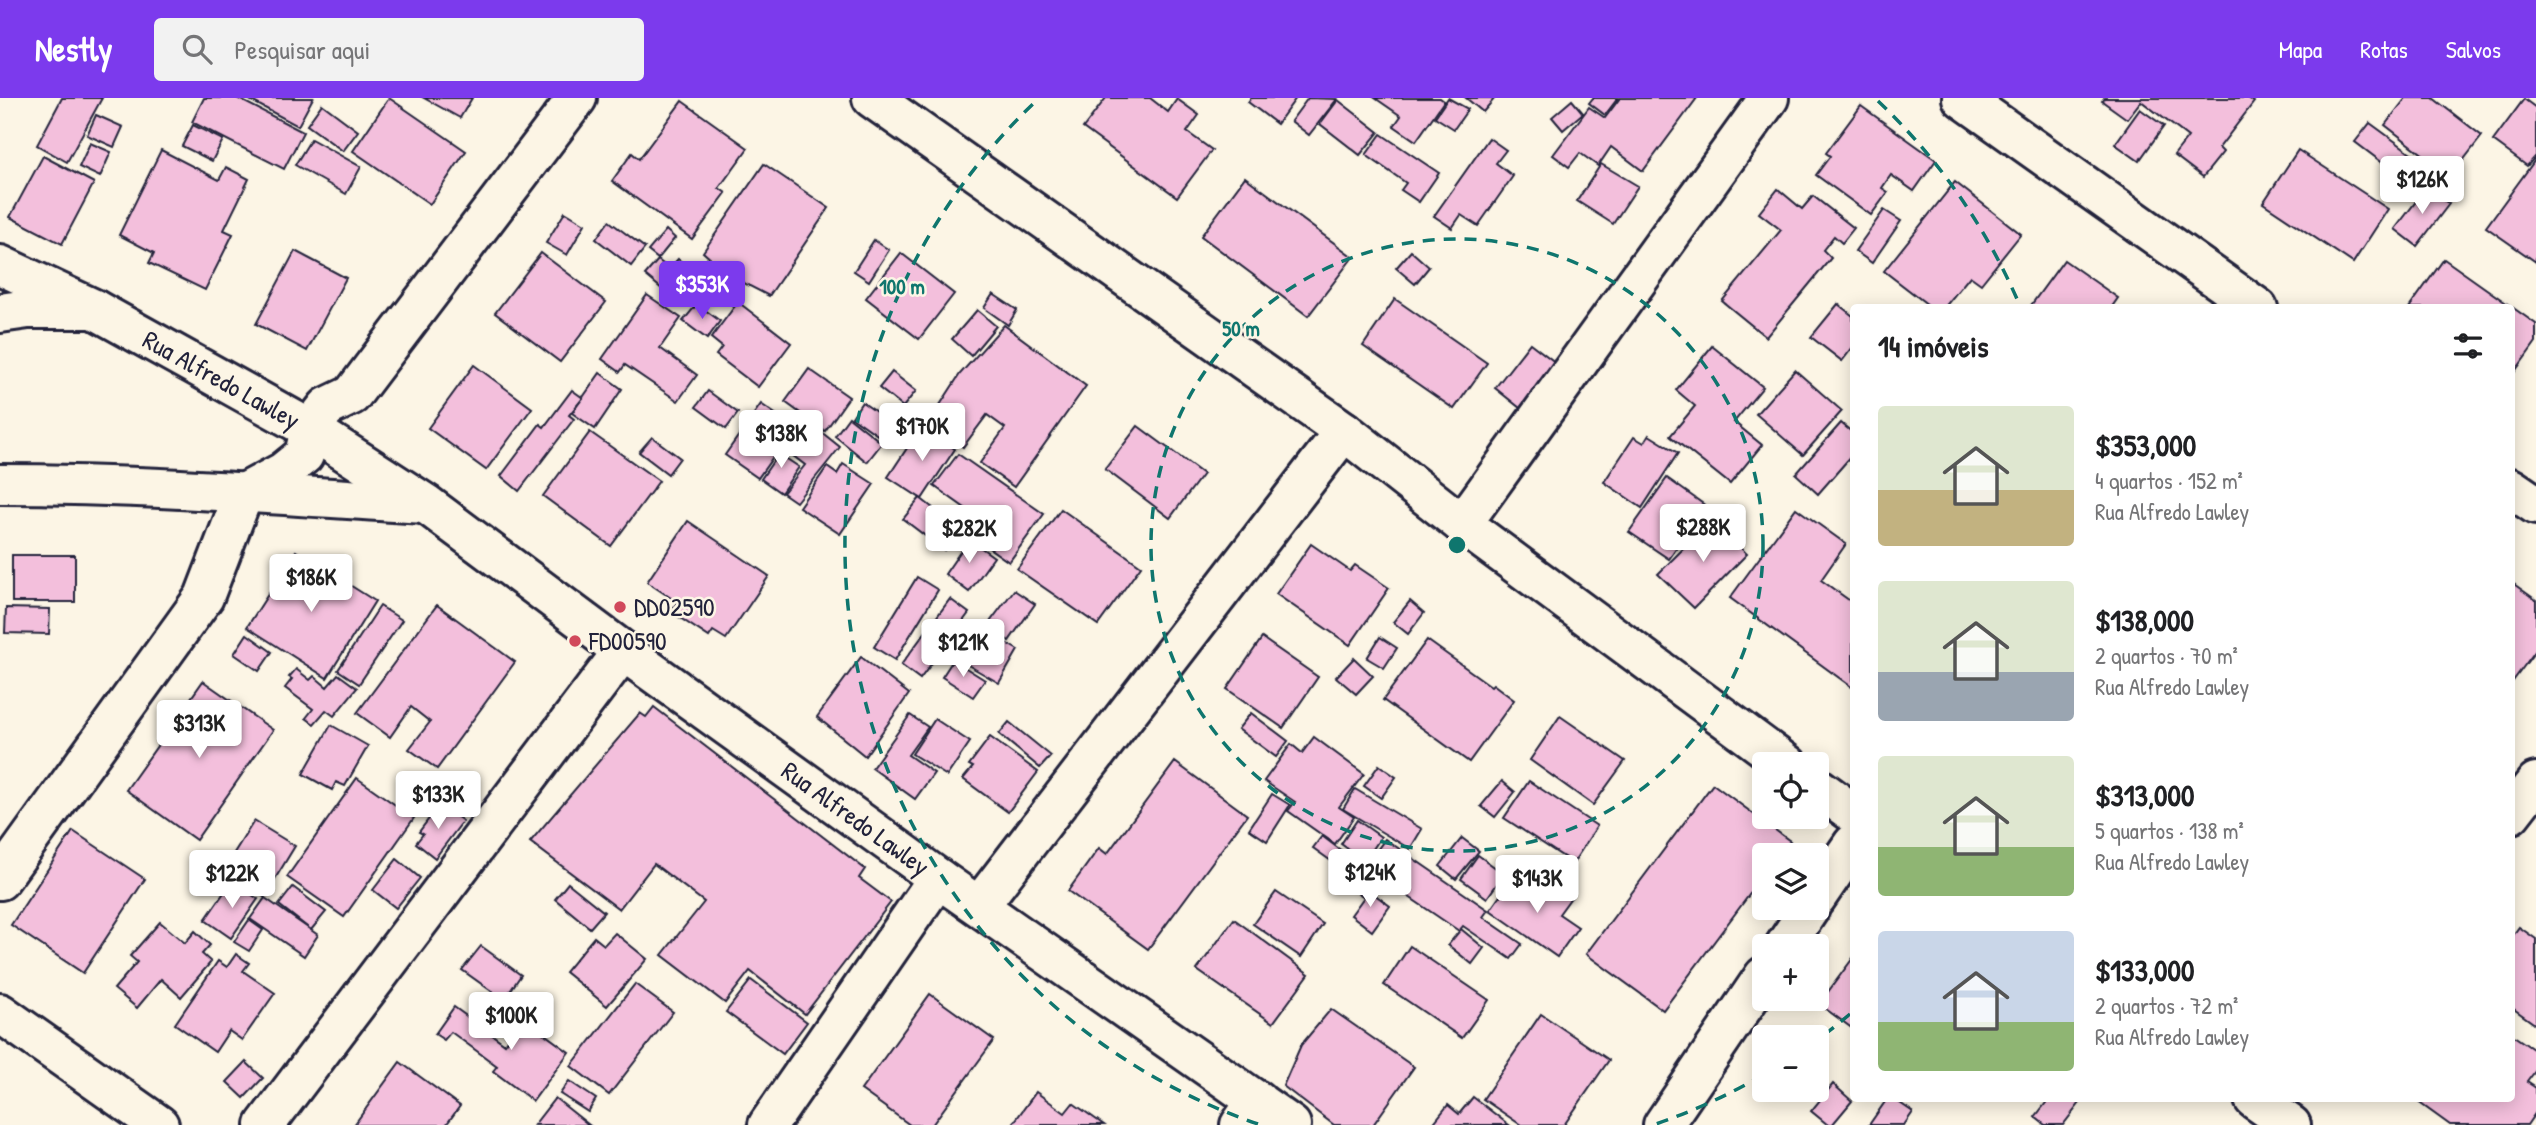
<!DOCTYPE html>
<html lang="pt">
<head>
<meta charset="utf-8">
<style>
	:root { --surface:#fff; --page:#f2f2f2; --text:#202124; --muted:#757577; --accent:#7c3aed }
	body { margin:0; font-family:"Patrick Hand",sans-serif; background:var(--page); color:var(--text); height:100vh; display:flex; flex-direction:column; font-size:26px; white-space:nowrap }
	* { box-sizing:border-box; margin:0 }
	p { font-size:23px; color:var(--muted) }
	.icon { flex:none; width:38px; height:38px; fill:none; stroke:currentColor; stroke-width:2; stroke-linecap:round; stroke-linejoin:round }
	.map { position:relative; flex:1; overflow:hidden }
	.side { position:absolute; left:1850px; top:206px; width:665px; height:798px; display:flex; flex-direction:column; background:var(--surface); border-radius:7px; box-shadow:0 4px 18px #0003 }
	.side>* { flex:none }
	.buttons { position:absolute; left:1752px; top:654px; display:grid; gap:14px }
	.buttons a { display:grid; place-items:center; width:77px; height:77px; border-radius:7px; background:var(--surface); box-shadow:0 4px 18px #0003; font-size:35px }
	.price { position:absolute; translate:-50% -60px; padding:0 16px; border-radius:7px; background:#fff; color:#222; font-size:23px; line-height:46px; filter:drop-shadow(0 2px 4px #0008) }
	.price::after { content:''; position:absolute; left:50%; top:42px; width:21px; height:16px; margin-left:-10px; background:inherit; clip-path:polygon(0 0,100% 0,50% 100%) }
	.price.selected { background:var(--accent); color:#fff }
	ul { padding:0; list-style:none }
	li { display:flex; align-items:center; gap:21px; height:175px; padding:0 28px }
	li span { display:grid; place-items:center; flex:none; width:196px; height:140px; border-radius:7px; color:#555 }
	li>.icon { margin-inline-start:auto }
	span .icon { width:84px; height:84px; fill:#fffc; stroke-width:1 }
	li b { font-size:30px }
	h2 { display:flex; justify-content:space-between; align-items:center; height:84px; padding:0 28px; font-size:30px }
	header { display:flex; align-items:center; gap:42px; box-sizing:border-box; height:98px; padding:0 35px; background:var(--accent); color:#fff }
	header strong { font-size:33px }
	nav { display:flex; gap:38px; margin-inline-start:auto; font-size:24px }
	.search { width:490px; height:63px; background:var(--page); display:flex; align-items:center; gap:18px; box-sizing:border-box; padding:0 24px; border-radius:7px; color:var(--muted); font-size:26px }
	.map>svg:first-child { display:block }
</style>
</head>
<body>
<header>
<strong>Nestly</strong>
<div class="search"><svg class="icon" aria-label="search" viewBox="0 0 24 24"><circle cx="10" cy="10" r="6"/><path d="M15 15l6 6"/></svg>Pesquisar aqui</div>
<nav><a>Mapa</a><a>Rotas</a><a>Salvos</a></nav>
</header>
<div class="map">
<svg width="2536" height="1027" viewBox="0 0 2536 1027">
	<rect width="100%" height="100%" fill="#fcf5e5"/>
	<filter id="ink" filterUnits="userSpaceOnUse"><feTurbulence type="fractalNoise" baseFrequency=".0143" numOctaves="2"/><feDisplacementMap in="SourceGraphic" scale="14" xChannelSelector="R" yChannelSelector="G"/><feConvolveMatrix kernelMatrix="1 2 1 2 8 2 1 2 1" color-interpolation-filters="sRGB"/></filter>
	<g filter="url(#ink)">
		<g fill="#f3bfdc" stroke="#22223b" stroke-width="2">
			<path d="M62,0H102L67,64L37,47Z"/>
			<path d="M204,0H237L303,34L284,71L192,24Z"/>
			<path d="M246,0H313L298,28Z"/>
			<path d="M389,0L466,53L430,106L353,53Z"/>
			<path d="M424,0H472L460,20Z"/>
			<path d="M1106,0H1150L1168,14L1177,1L1199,17L1187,34L1212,52L1177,99L1083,30Z"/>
			<path d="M1251,0H1296L1277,26L1248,4Z"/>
			<path d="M1308,0L1337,1L1309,37L1291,23Z"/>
			<path d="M1375,0H1440L1444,3L1416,43L1394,28L1401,18Z"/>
			<path d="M1448,0L1468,11L1454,31L1435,19Z"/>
			<path d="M1466,0H1495L1483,14Z"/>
			<path d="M1593,0H1618L1605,17L1589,5Z"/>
			<path d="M1620,0H1697L1643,73L1611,49L1598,68L1580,55L1569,69L1553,57L1589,9L1605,20Z"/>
			<path d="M2104,0H2248L2254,4L2219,50L2223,54L2203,79L2174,57L2188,39L2141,3L2127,21L2102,3Z"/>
			<path d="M2406,0H2433L2482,38L2451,78L2385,27Z"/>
			<path d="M2524,1L2536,10V58L2527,68L2493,43Z"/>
			<path d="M1338,2L1379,34L1360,57L1320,26Z"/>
			<path d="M1572,2L1583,15L1563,32L1552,19Z"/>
			<path d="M682,3L748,50L719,90L726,95L692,141L612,83L632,55L639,61Z"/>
			<path d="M322,6L358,33L343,53L307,27Z"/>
			<path d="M1861,8L1936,62L1914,93L1891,77L1882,90L1888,94L1871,117L1816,77L1830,58L1826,55Z"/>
			<path d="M2140,11L2164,28L2139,63L2115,46Z"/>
			<path d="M96,17L123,29L114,49L87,37Z"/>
			<path d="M2370,25L2415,58L2400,78L2355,44Z"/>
			<path d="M193,27L223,42L212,63L182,48Z"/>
			<path d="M1381,36L1439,75L1419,104L1401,92L1406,85L1366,57Z"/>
			<path d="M1489,40L1506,52L1496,65L1513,78L1478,128L1461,117L1452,130L1434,118Z"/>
			<path d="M311,41L361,69L346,96L295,67Z"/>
			<path d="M90,45L111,54L100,79L79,69Z"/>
			<path d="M161,52L219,82L226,69L249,81L224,132L233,136L205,192L149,165L154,155L119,137Z"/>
			<path d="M2298,52L2388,111L2353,165L2263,105Z"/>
			<path d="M43,58L94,85L62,146L10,119Z"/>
			<path d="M2535,62H2536V164L2486,129Z"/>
			<path d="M764,66L829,110L769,198L730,178L703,154Z"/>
			<path d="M1601,66L1638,88L1613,126L1577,103Z"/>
			<path d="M1245,79L1353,159L1308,218L1201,138Z"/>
			<path d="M1955,84L2021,136L1981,186L1970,178L1944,210H1932L1884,173Z"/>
			<path d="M2427,89L2449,106L2417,148L2395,131Z"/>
			<path d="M1778,91L1802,111L1813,98L1854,130L1842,145L1834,138L1823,152L1831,160L1766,239L1722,203L1781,132L1759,115Z"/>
			<path d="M1884,112L1901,123L1872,165L1855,153Z"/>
			<path d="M565,114L585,126L567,157L546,145Z"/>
			<path d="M609,123L645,150L631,168L596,141Z"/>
			<path d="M666,132L675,140L658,161L648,153Z"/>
			<path d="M874,142L889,152L869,183L854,173Z"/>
			<path d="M295,153L346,180L307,253L256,226Z"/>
			<path d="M1411,153L1429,169L1415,186L1396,170Z"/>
			<path d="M541,155L606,204L560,264L495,215Z"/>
			<path d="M901,155L954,196L919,241L866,200Z"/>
			<path d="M678,161L701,180L687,198L669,183L662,191L645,177L658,162L669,171Z"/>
			<path d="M2444,161L2536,226V244L2511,279V210H2409Z"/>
			<path d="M2064,162L2118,200L2111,210H2029Z"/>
			<path d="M993,196L1017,212L1008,227L984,210Z"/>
			<path d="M647,197L681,220L660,250L697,277L678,303L625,267L620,274L602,261Z"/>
			<path d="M1395,201L1487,265L1454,311L1363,248Z"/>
			<path d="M738,204L791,245L758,289L716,257L722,249L711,240Z"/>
			<path d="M697,206L720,223L707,241L683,223Z"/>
			<path d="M1838,206L1853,218V249L1842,263L1811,239Z"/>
			<path d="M977,212L996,228L971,258L952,241Z"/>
			<path d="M1004,227L1086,288L1014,389L980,365L1005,330L987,317L963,349L929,324L960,276Z"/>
			<path d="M1530,245L1556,265L1520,310L1495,290Z"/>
			<path d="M1712,248L1763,289L1734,324L1762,347L1730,386L1670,338L1695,308L1676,292Z"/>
			<path d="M474,267L532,310L486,372L428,330Z"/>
			<path d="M809,271L849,299L825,333L785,304Z"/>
			<path d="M1795,272L1842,313L1803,357L1756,316Z"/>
			<path d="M892,274L916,293L903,309L879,290Z"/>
			<path d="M600,275L622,291L595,331L572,315Z"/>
			<path d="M572,292L583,300L569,317L574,321L519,393L501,378L540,326L544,329Z"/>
			<path d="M708,293L738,315L726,331L696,309Z"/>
			<path d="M862,304L889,323L879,338L852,319Z"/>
			<path d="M761,306L794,329L758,380L725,357Z"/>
			<path d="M849,319L882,345L867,364L835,338Z"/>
			<path d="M1841,325L1853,335V356L1818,396L1796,376Z"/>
			<path d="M1138,328L1203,376L1170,420L1105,371Z"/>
			<path d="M815,329L840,349L796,404L783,395L805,367L792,357Z"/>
			<path d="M921,329L955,351L922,401L888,379Z"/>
			<path d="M590,334L659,383L611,448L543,398Z"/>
			<path d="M1649,337L1678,355L1642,410L1604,384L1634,339L1644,345Z"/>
			<path d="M652,339L680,360L668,376L639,354Z"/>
			<path d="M787,343L792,346L784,359L799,369L781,395L761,381Z"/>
			<path d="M958,356L1044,416L1009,464L982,445L993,430L934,388Z"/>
			<path d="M843,366L874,386L840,436L799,409L827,369L837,376Z"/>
			<path d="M1667,380L1706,408L1669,461L1629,434Z"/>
			<path d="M920,400L960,431L944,452L903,421Z"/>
			<path d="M1796,410L1846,446L1821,482L1853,505V590L1730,500Z"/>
			<path d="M1061,411L1141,468L1098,527L1017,471Z"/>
			<path d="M1712,422L1747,456L1694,510L1658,476Z"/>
			<path d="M688,423L769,478L726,541L713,533L709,539L671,514L677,504L647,484Z"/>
			<path d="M969,441L994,459L969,494L945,476Z"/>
			<path d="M1311,446L1350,473L1355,467L1389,490L1350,547L1276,496Z"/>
			<path d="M296,453L375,503L327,580L247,529Z"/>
			<rect x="12" y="457" width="63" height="47"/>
			<path d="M917,479L938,492L895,562L874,549Z"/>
			<path d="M2511,484L2536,502V552L2513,583L2511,582Z"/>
			<path d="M1014,492L1035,506L1009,543L987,528Z"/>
			<path d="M950,501L969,515L920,581L901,567Z"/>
			<path d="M1410,503L1424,515L1408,536L1393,524Z"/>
			<path d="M437,507L515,564L437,671L409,651L430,624L411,609L390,639L357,615Z"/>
			<path d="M380,508L402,522L359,586L338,572Z"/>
			<path d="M6,510L50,511L49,536L5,535Z"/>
			<path d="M973,526L1018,552L999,585L954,559Z"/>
			<path d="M247,536L272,554L259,573L234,556Z"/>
			<path d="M1380,539L1397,550L1384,570L1367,560Z"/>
			<path d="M1262,540L1318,579L1283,630L1227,591Z"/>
			<path d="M1427,542L1491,588L1493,586L1514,602L1469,664L1383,602Z"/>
			<path d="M861,559L909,596L865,658L817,619Z"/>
			<path d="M1354,560L1373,578L1356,596L1336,579Z"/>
			<path d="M953,562L985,582L973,599L942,579Z"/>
			<path d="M296,571L310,582L314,578L327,589L338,576L357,590L334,618L326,612L314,626L306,620L313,611L285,590L292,581L289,579Z"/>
			<path d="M203,583L273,632L196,742L126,692Z"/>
			<path d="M654,609L865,771L859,780L891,804L805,916L750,873L725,905L662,857L704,804L654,766L619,811L530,744L640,615L646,619Z"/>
			<path d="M1251,615L1288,643L1276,659L1238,631Z"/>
			<path d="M910,617L928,629L908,657L934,675L915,701L872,670Z"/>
			<path d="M1560,618L1625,663L1593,707L1530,662Z"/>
			<path d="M935,621L970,644L947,678L912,656Z"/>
			<path d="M1009,624L1051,658L1040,670L999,636Z"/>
			<path d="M331,627L368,648L345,688L336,684L332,692L303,676Z"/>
			<path d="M990,639L1038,674L1008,714L963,681L973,669L969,667Z"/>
			<path d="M1314,639L1364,676L1339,709L1354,719L1335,746L1288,713L1295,704L1264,683L1291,646L1302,655Z"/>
			<path d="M1175,664L1247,717L1148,851L1068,793L1099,750L1107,756Z"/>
			<path d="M1379,667L1396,679L1381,700L1364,688Z"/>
			<path d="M357,680L414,720L344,819L287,779Z"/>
			<path d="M1502,683L1515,694L1495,719L1481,708Z"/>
			<path d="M1529,683L1597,728L1573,765L1504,720Z"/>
			<path d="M1713,686L1790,743L1779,758H1764V777L1663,912L1586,856Z"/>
			<path d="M1355,691L1422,731L1410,751L1343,711Z"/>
			<path d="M1272,696L1290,707L1267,743L1249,731Z"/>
			<path d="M440,706L463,723L435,760L416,745L423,736L419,734Z"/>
			<path d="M1357,722L1381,739L1365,763L1341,746Z"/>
			<path d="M254,723L295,748L264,799L222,774Z"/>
			<path d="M73,733L145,781L83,875L11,827Z"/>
			<path d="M1322,738L1347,757L1338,768L1313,750Z"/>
			<path d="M1462,740L1479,753L1456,781L1440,768Z"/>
			<path d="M1385,741L1488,812L1483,819L1522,846L1511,861L1463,828L1459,833L1365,769Z"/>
			<path d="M1478,757L1504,776L1487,800L1461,781Z"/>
			<path d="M397,761L420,780L396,810L373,792Z"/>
			<path d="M1512,781L1538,799L1549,782L1572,798L1559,816L1578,829L1557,859L1490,812Z"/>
			<path d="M232,783L258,801L231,840L205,822Z"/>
			<path d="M568,785L604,814L590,830L555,801Z"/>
			<path d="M1362,787L1390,808L1372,833L1351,817L1364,799L1357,794Z"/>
			<path d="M293,789L326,814L311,832L279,807Z"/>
			<path d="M1276,794L1323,826L1301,859L1253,826Z"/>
			<path d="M265,800L318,837L304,858L250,821Z"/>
			<path d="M1234,821L1309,876L1273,925L1197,872Z"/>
			<path d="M249,822L263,832L249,853L234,844Z"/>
			<path d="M160,824L185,845L195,833L210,847L202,856L211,864L181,899L161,881L137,910L114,891L137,864L130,858Z"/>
			<path d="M2519,829L2536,841V927L2511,909V840Z"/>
			<path d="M1461,831L1484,850L1472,866L1448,847Z"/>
			<path d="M615,835L647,861L607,908L565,874L594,839L604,847Z"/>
			<path d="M481,848L521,877L504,902L462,872Z"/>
			<path d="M1410,848L1489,902L1462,940L1384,887Z"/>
			<path d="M236,856L249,865L243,873L275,895L242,942L229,933L215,954L175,926L218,863L227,869Z"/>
			<path d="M1853,860V931L1819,906Z"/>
			<path d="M751,882L807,924L783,956L726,914Z"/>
			<path d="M635,886L673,914L609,997L571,968Z"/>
			<path d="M930,896L994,942L932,1027H910L861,992Z"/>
			<path d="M454,909L505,946L524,921L569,954L533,1003L493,973L497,968L451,934L444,942L435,936Z"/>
			<path d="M1331,911L1414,969L1373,1027H1334L1283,988L1301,947Z"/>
			<path d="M1541,916L1609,962L1564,1027H1521L1483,1001Z"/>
			<path d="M2511,936L2536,953V972L2527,984L2536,990V1014L2527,1027H2450L2414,1001H2511Z"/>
			<path d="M246,964L263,980L244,1000L227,984Z"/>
			<path d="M400,964L460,1008L446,1027H354Z"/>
			<path d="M569,983L596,1001L588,1014L560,996Z"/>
			<path d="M1833,986L1852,1003L1832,1027H1828L1811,1013Z"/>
			<path d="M1036,994L1065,1015L1073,1005L1104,1027H1012Z"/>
			<path d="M1473,999L1509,1027H1432L1448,1007L1459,1016Z"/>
			<path d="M555,1000L589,1027H534Z"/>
			<path d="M1887,1001H1894L1913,1014L1904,1027H1869Z"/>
			<path d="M2049,1001H2083L2063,1027H2045L2035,1019Z"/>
		</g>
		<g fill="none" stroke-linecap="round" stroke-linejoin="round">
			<g stroke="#22223b" stroke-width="44">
				<g id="minor">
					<path d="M872,0L1344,333L1462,426L1788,667"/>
					<path d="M1962,0L2258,210"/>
					<path d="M0,167L94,211"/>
					<path d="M310,331L327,309L352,297L577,0"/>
					<path d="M2511,390L2536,407"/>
					<path d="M1462,426L1769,0"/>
					<path d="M1816,688L1853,715"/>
					<path d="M2511,716L2536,684"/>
					<path d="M0,782L204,499L244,395"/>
					<path d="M1816,800L1853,746"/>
					<path d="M979,808L1344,333"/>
					<path d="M1784,849L1810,810"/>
					<path d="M0,915L159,1027"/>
					<path d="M2254,1001L2291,1027"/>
					<path d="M265,1027L623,553"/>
					<path d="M768,1027L938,780"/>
					<path d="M1240,1027L1257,1002"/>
					<path d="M1663,1027L1764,878"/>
				</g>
			</g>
			<g stroke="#22223b" stroke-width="44">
				<g id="secondary">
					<path id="s1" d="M0,215L28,211H94L310,331L426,406L623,553L938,780L1291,1027"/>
					<path d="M0,386C141,386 283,397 424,406"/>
					<path d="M244,395L283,374L304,357L310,331"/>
				</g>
			</g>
			<use href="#minor" stroke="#fcf5e5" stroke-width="38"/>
			<use href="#secondary" stroke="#fcf5e5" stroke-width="38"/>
		</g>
	</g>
	<g fill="none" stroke="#0f766e" stroke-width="3.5" stroke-dasharray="12 9">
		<circle cx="1457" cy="447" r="306"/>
		<path d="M1850 916A612 612 0 0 1 1817 942M1763 977A612 612 0 0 1 1656 1026M1258 1026A612 612 0 0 1 1036 3M1878 3A612 612 0 0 1 2020 208"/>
	</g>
	<g fill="#d1495b" stroke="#fcf5e5" stroke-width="2.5">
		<circle cx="620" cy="509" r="7"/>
		<circle cx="575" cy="543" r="7"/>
	</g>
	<g text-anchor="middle" stroke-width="5" stroke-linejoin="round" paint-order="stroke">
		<g font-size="26" fill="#22223b" stroke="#fcf5e5">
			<text dy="9" stroke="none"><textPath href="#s1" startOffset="240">Rua Alfredo Lawley</textPath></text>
			<text dy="9" stroke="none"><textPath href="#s1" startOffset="1012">Rua Alfredo Lawley</textPath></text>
		</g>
		<g font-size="26" fill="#22223b" stroke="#fcf5e5" text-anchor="start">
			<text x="634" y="518">DD02590</text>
			<text x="589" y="552">FD00590</text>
		</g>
	</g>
	<circle cx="1457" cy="447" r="10" fill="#0f766e" stroke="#fcf5e5" stroke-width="3.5"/>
	<g font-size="21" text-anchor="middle" font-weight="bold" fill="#0f766e" stroke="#fcf5e5" stroke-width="5" stroke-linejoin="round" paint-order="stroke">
		<text x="902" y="196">100 m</text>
		<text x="1241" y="238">50 m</text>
	</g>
</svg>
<div class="buttons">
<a><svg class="icon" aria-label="locate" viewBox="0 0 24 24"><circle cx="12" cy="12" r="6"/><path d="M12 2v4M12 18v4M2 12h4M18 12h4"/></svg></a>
<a><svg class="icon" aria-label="layers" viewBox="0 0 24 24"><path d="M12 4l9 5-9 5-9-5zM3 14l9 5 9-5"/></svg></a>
<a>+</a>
<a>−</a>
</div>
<b class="price" style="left:2422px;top:118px">$126K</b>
<b class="price selected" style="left:702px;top:223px">$353K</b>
<b class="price" style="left:922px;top:365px">$170K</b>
<b class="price" style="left:781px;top:372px">$138K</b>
<b class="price" style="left:1703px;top:466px">$288K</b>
<b class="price" style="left:969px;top:467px">$282K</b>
<b class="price" style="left:311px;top:516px">$186K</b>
<b class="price" style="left:963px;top:581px">$121K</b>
<b class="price" style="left:199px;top:662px">$313K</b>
<b class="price" style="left:438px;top:733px">$133K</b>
<b class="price" style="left:1370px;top:811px">$124K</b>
<b class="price" style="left:232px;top:812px">$122K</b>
<b class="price" style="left:1537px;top:817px">$143K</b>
<b class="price" style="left:511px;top:954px">$100K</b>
<section class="side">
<h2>14 imóveis<svg class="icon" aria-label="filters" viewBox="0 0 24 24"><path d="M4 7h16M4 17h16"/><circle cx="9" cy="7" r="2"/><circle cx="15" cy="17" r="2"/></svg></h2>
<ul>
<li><span style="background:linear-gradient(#dfe7d0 60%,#c2b280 0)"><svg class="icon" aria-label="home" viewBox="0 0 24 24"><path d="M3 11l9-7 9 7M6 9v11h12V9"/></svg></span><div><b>$353,000</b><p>4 quartos · 152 m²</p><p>Rua Alfredo Lawley</p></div></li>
<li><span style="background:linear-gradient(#dfe7d0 65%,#9aa5b1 0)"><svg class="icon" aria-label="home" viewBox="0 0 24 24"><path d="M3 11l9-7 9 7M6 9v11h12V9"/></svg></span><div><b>$138,000</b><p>2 quartos · 70 m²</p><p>Rua Alfredo Lawley</p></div></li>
<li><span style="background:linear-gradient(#dfe7d0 65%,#8fb573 0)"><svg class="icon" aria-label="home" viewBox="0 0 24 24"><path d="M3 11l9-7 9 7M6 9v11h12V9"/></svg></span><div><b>$313,000</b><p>5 quartos · 138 m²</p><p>Rua Alfredo Lawley</p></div></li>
<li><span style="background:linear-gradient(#c9d6e8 65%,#8fb573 0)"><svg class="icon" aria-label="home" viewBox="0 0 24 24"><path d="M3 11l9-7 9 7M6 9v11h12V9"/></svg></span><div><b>$133,000</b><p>2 quartos · 72 m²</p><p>Rua Alfredo Lawley</p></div></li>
</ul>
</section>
</div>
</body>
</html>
